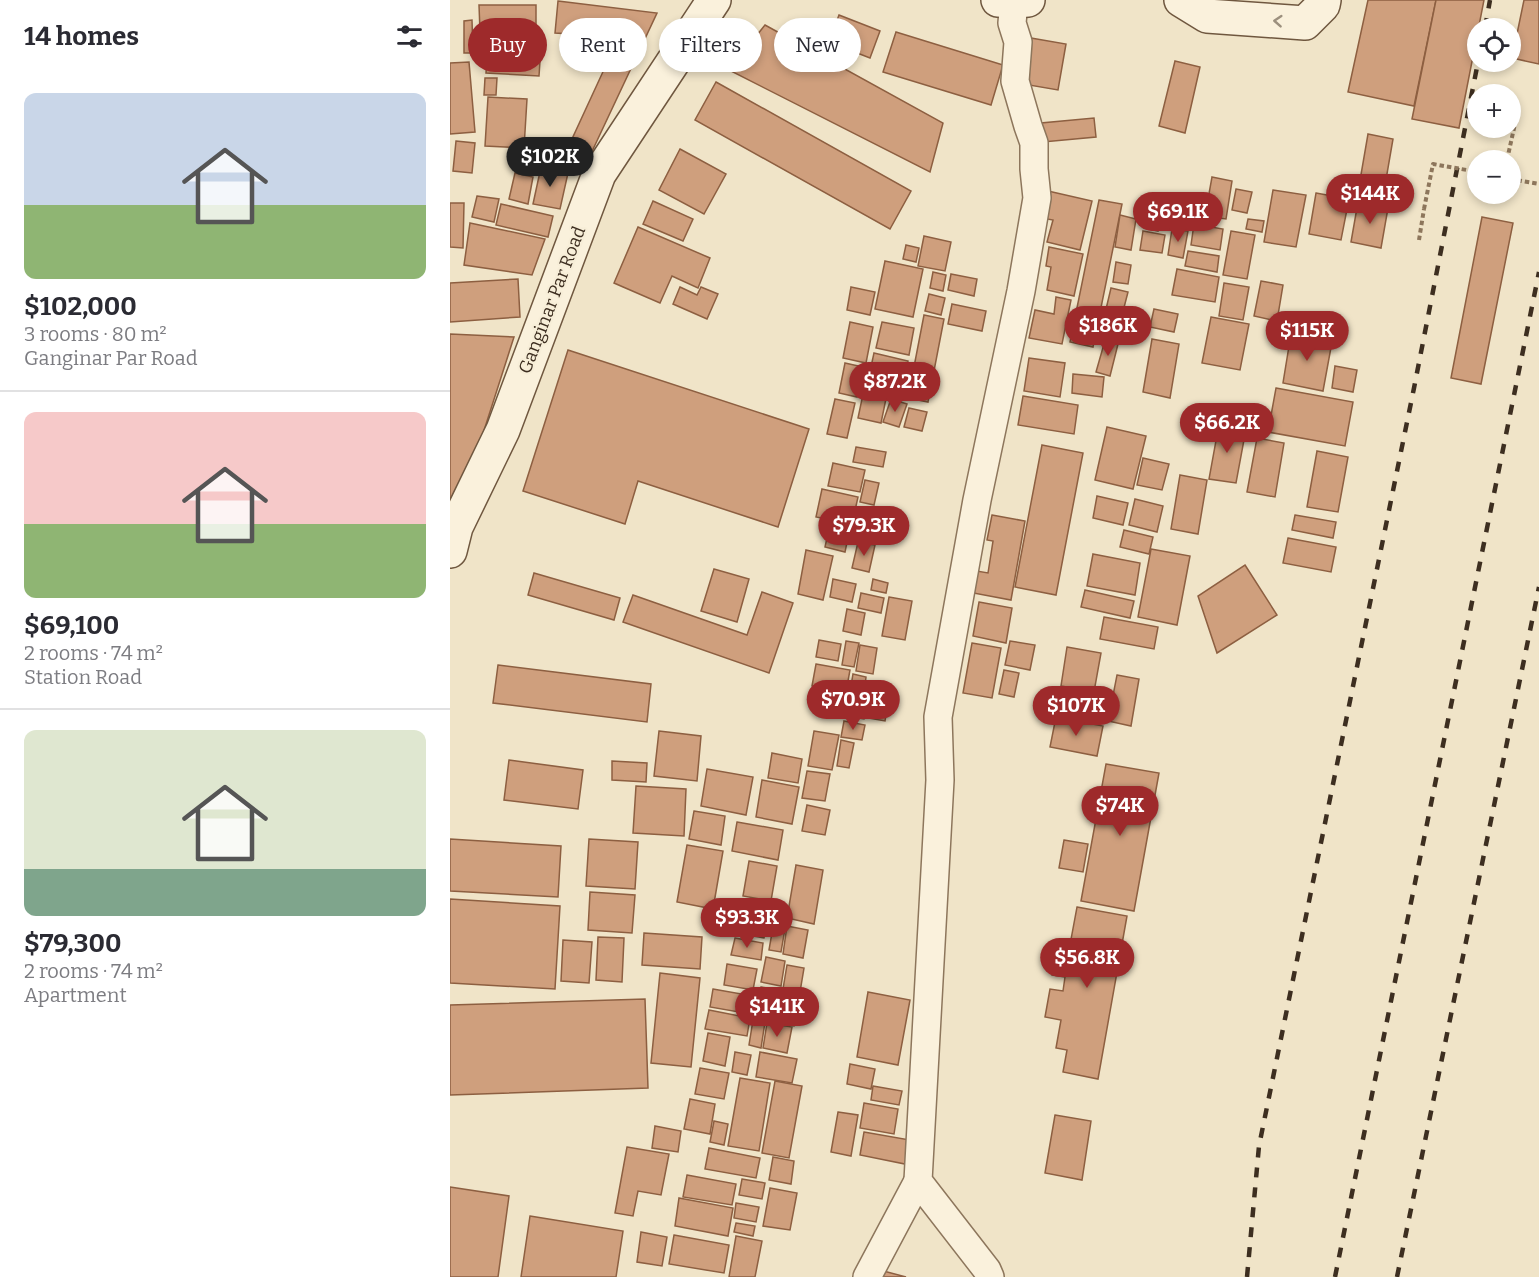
<!DOCTYPE html>
<html lang="en">
<head>
<meta charset="utf-8">
<style>
	:root { --surface:#fff; --page:#f2f2f3; --text:#2b2b33; --muted:#7c7c81; --line:#e1e1e2; --accent:#9e2a2b }
	body { margin:0; font-family:Bitter,serif; background:var(--page); color:var(--text); height:100vh; display:flex; flex-direction:column; font-size:22px; white-space:nowrap }
	* { box-sizing:border-box; margin:0 }
	p { font-size:20px; color:var(--muted) }
	.icon { flex:none; width:33px; height:33px; fill:none; stroke:currentColor; stroke-width:2; stroke-linecap:round; stroke-linejoin:round }
	.map { position:relative; flex:1; overflow:hidden }
	.panel { display:flex; flex-direction:column; background:var(--surface); width:450px }
	.panel>* { flex:none }
	.hud { position:absolute; left:18px; top:18px; width:570px; height:54px; display:flex; gap:12px }
	.tools { position:absolute; left:1017px; top:18px; display:grid; gap:12px }
	.tools a { display:grid; place-items:center; width:54px; height:54px; border-radius:50%; background:var(--surface); box-shadow:0 3px 9px #0003; font-size:30px }
	.price { position:absolute; translate:-50% -51px; padding:0 14px; border-radius:21px; background:var(--accent); color:#fff; font-size:20px; line-height:39px; filter:drop-shadow(0 2px 3px #0008) }
	.price::after { content:''; position:absolute; left:50%; top:36px; width:18px; height:14px; margin-left:-9px; background:inherit; clip-path:polygon(0 0,100% 0,50% 100%) }
	.price.current { background:#222; color:#fff }
	ul { padding:0; list-style:none }
	li { display:grid; align-content:center; gap:12px; height:318px; padding:0 24px }
	li+li { border-top:2px solid var(--line) }
	li span { display:grid; place-items:center; height:186px; border-radius:12px; color:#555 }
	li>.icon { margin-inline-start:auto }
	span .icon { width:108px; height:108px; fill:#fffc; stroke-width:1 }
	li b { font-size:26px }
	h2 { display:flex; justify-content:space-between; align-items:center; height:72px; padding:0 24px; font-size:26px }
	.tag { padding:0 21px; border-radius:27px; background:var(--surface); box-shadow:0 3px 9px #0003; font-size:21px; line-height:54px }
	.tag.current { background:var(--accent); color:#fff }
	main { display:flex; flex:1; min-height:0 }
	.map>svg:first-child { display:block }
</style>
</head>
<body>
<main>
<section class="panel">
<h2>14 homes<svg class="icon" aria-label="filters" viewBox="0 0 24 24"><path d="M4 7h16M4 17h16"/><circle cx="9" cy="7" r="2"/><circle cx="15" cy="17" r="2"/></svg></h2>
<ul>
<li><span style="background:linear-gradient(#c9d6e8 60%,#8fb573 0)"><svg class="icon" aria-label="home" viewBox="0 0 24 24"><path d="M3 11l9-7 9 7M6 9v11h12V9"/></svg></span><div><b>$102,000</b><p>3 rooms · 80 m²</p><p>Ganginar Par Road</p></div></li>
<li><span style="background:linear-gradient(#f6c9c9 60%,#8fb573 0)"><svg class="icon" aria-label="home" viewBox="0 0 24 24"><path d="M3 11l9-7 9 7M6 9v11h12V9"/></svg></span><div><b>$69,100</b><p>2 rooms · 74 m²</p><p>Station Road</p></div></li>
<li><span style="background:linear-gradient(#dfe7d0 75%,#7fa58c 0)"><svg class="icon" aria-label="home" viewBox="0 0 24 24"><path d="M3 11l9-7 9 7M6 9v11h12V9"/></svg></span><div><b>$79,300</b><p>2 rooms · 74 m²</p><p>Apartment</p></div></li>
</ul>
</section>
<div class="map">
<svg width="1089" height="1277" viewBox="0 0 1089 1277">
	<rect width="100%" height="100%" fill="#f0e4c8"/>
	<g fill="#cf9f7d" stroke="#8d5f41" stroke-width="1.5">
		<path d="M918,0H986L964,106L898,92Z"/>
		<path d="M986,0H1034L1009,128L962,119Z"/>
		<path d="M1074,0H1089V64L1062,58Z"/>
		<path d="M108,1L207,13L137,162L116,152L169,37L105,33Z"/>
		<path d="M29,5H86V30L30,31Z"/>
		<path d="M389,15L430,31L420,58L379,42Z"/>
		<path d="M22,20L23,53H14V21Z"/>
		<path d="M315,25L493,123L480,172L279,70Z"/>
		<path d="M446,32L553,65L541,105L433,72Z"/>
		<path d="M581,38L616,44L608,90L573,84Z"/>
		<path d="M38,43L91,46L89,76L36,73Z"/>
		<path d="M725,61L750,67L735,133L709,126Z"/>
		<path d="M19,62L25,132L0,134V63Z"/>
		<path d="M35,78H47L46,95H34Z"/>
		<path d="M266,82L461,191L440,229L245,120Z"/>
		<path d="M38,97L77,99L74,148L35,146Z"/>
		<path d="M644,118L646,137L593,142L591,123Z"/>
		<path d="M918,134L943,139L933,197L908,192Z"/>
		<path d="M6,141L25,143L22,173L3,171Z"/>
		<path d="M230,149L276,174L254,214L209,190Z"/>
		<path d="M91,167L118,173L110,209L83,204Z"/>
		<path d="M65,173L83,177L78,204L59,199Z"/>
		<path d="M762,177L782,181L776,219L755,216Z"/>
		<path d="M786,189L802,192L797,213L782,210Z"/>
		<path d="M823,190L856,195L846,247L814,242Z"/>
		<path d="M598,191L642,201L630,250L597,242L603,220L592,218Z"/>
		<path d="M866,193L899,199L891,240L859,234Z"/>
		<path d="M27,196L49,199L44,222L22,217Z"/>
		<path d="M740,199L754,201L751,217L737,215Z"/>
		<path d="M649,200L672,204L643,347L620,342Z"/>
		<path d="M203,201L243,219L233,241L193,224Z"/>
		<path d="M908,202L938,208L931,248L901,242Z"/>
		<path d="M0,203H14L13,248L0,247Z"/>
		<path d="M51,204L103,216L98,237L46,225Z"/>
		<path d="M698,211L711,214L708,231L694,228Z"/>
		<path d="M670,215L686,219L681,250L665,247Z"/>
		<path d="M1032,217L1063,223L1031,384L1001,378Z"/>
		<path d="M798,219L814,221L812,232L796,229Z"/>
		<path d="M20,223L95,239L82,275L14,265Z"/>
		<path d="M744,224L773,229L770,250L741,245Z"/>
		<path d="M188,227L260,258L248,288L222,276L210,303L164,283Z"/>
		<path d="M722,229L738,231L733,258L718,255Z"/>
		<path d="M693,231L715,235L712,253L690,250Z"/>
		<path d="M781,231L805,235L797,279L773,275Z"/>
		<path d="M474,236L501,242L495,271L468,266Z"/>
		<path d="M456,245L469,248L466,262L453,259Z"/>
		<path d="M599,247L633,254L624,296L597,290L601,267L596,266Z"/>
		<path d="M738,251L769,256L767,272L735,266Z"/>
		<path d="M435,261L473,269L463,317L425,309Z"/>
		<path d="M666,262L681,265L678,284L663,282Z"/>
		<path d="M727,269L769,277L765,302L722,295Z"/>
		<path d="M483,272L496,275L493,291L480,288Z"/>
		<path d="M501,274L527,279L524,296L498,290Z"/>
		<path d="M68,279L70,317L0,322V283Z"/>
		<path d="M811,281L833,285L827,321L804,316Z"/>
		<path d="M774,283L799,287L793,320L769,316Z"/>
		<path d="M230,287L247,295L251,287L268,294L257,319L223,304Z"/>
		<path d="M401,287L425,292L420,315L397,310Z"/>
		<path d="M661,288L678,292L669,327L653,322Z"/>
		<path d="M479,294L495,298L491,315L475,311Z"/>
		<path d="M606,297L621,300L612,344L579,338L585,310L604,314Z"/>
		<path d="M502,304L536,311L532,331L498,324Z"/>
		<path d="M704,309L728,314L724,332L700,327Z"/>
		<path d="M474,315L494,319L478,402L458,398Z"/>
		<path d="M761,317L799,324L790,370L752,363Z"/>
		<path d="M400,322L423,327L416,363L393,358Z"/>
		<path d="M432,322L464,328L459,355L426,348Z"/>
		<path d="M0,334L64,337L21,471L0,500Z"/>
		<path d="M841,334L882,342L873,391L833,383Z"/>
		<path d="M656,337L669,340L660,376L646,372Z"/>
		<path d="M702,339L729,344L720,398L693,392Z"/>
		<path d="M118,350L359,429L328,527L188,481L175,524L73,491Z"/>
		<path d="M424,353L458,361L454,384L419,376Z"/>
		<path d="M579,358L615,363L610,397L574,391Z"/>
		<path d="M395,363L413,367L407,397L389,393Z"/>
		<path d="M885,366L907,370L903,392L882,388Z"/>
		<path d="M623,374L654,377L652,397L622,393Z"/>
		<path d="M416,380L439,384L431,423L408,418Z"/>
		<path d="M826,388L903,402L895,446L818,432Z"/>
		<path d="M573,396L628,405L624,434L568,425Z"/>
		<path d="M385,399L405,403L397,438L377,434Z"/>
		<path d="M441,399L457,404L449,427L433,422Z"/>
		<path d="M459,408L477,412L472,431L454,427Z"/>
		<path d="M769,424L796,429L786,483L759,479Z"/>
		<path d="M657,427L696,436L683,489L645,480Z"/>
		<path d="M807,438L834,443L825,497L797,492Z"/>
		<path d="M592,445L633,453L606,595L565,587Z"/>
		<path d="M406,447L436,452L433,467L403,462Z"/>
		<path d="M867,451L898,457L888,512L857,507Z"/>
		<path d="M693,458L719,464L712,490L687,485Z"/>
		<path d="M383,463L415,470L410,492L378,486Z"/>
		<path d="M730,475L757,480L748,534L721,529Z"/>
		<path d="M415,480L429,483L424,505L410,502Z"/>
		<path d="M372,489L408,497L402,524L366,517Z"/>
		<path d="M647,496L678,503L673,525L643,518Z"/>
		<path d="M685,499L713,506L707,532L679,525Z"/>
		<path d="M542,515L575,521L561,600L518,592L521,570L538,573L543,541L537,540Z"/>
		<path d="M845,515L886,522L883,538L842,530Z"/>
		<path d="M379,529L399,533L395,552L375,547Z"/>
		<path d="M674,530L703,537L699,554L670,547Z"/>
		<path d="M838,538L886,547L881,572L833,563Z"/>
		<path d="M408,542L425,545L419,572L402,568Z"/>
		<path d="M701,549L740,556L727,625L688,617Z"/>
		<path d="M356,550L383,556L373,600L348,594Z"/>
		<path d="M643,554L690,563L685,595L637,586Z"/>
		<path d="M795,565L827,615L767,653L748,596Z"/>
		<path d="M264,569L299,579L287,622L251,611Z"/>
		<path d="M84,573L170,598L164,620L78,595Z"/>
		<path d="M383,579L406,584L402,602L380,597Z"/>
		<path d="M423,579L438,583L436,593L421,590Z"/>
		<path d="M635,590L684,601L680,618L631,607Z"/>
		<path d="M312,592L343,603L319,673L173,622L183,595L297,635Z"/>
		<path d="M411,593L434,598L431,613L408,608Z"/>
		<path d="M439,597L462,601L455,640L432,636Z"/>
		<path d="M529,602L562,608L556,643L523,636Z"/>
		<path d="M397,609L415,613L411,635L393,631Z"/>
		<path d="M654,617L708,627L704,649L650,639Z"/>
		<path d="M369,640L391,644L388,661L366,657Z"/>
		<path d="M396,641L409,643L404,667L392,665Z"/>
		<path d="M560,641L585,645L580,670L555,665Z"/>
		<path d="M522,643L551,648L542,698L513,693Z"/>
		<path d="M410,645L427,648L423,674L406,671Z"/>
		<path d="M617,647L651,653L644,692L611,686Z"/>
		<path d="M366,664L400,670L396,692L362,686Z"/>
		<path d="M48,665L201,684L197,722L43,703Z"/>
		<path d="M554,670L569,673L564,697L549,694Z"/>
		<path d="M403,674L416,677L414,694L400,692Z"/>
		<path d="M667,675L689,679L681,726L658,721Z"/>
		<path d="M364,691L391,696L388,713L361,708Z"/>
		<path d="M400,695L418,698L414,719L397,716Z"/>
		<path d="M421,701L438,704L435,721L418,718Z"/>
		<path d="M606,717L653,726L647,756L600,747Z"/>
		<path d="M394,721L415,725L412,740L391,737Z"/>
		<path d="M209,731L251,736L247,781L204,776Z"/>
		<path d="M364,731L389,735L382,770L358,766Z"/>
		<path d="M391,740L404,743L399,768L387,766Z"/>
		<path d="M322,753L352,759L348,783L318,778Z"/>
		<path d="M59,760L133,770L128,809L54,800Z"/>
		<path d="M162,761L197,763L196,782L162,780Z"/>
		<path d="M656,764L709,773L684,911L631,901Z"/>
		<path d="M257,769L303,777L296,815L251,806Z"/>
		<path d="M357,771L380,774L375,801L352,798Z"/>
		<path d="M312,780L349,787L342,824L306,817Z"/>
		<path d="M186,786L236,789L234,836L183,833Z"/>
		<path d="M357,805L380,810L375,835L352,831Z"/>
		<path d="M244,811L275,816L271,845L239,839Z"/>
		<path d="M287,822L333,830L328,860L282,851Z"/>
		<path d="M0,839L111,846L108,897L0,891Z"/>
		<path d="M139,839L188,842L185,889L136,886Z"/>
		<path d="M614,840L638,844L633,872L609,868Z"/>
		<path d="M237,845L273,851L263,909L227,902Z"/>
		<path d="M299,861L327,866L321,901L293,896Z"/>
		<path d="M346,865L373,870L364,924L337,918Z"/>
		<path d="M140,892L185,895L182,933L138,930Z"/>
		<path d="M0,899L110,906L105,989L0,983Z"/>
		<path d="M287,907L319,912L314,938L282,932Z"/>
		<path d="M627,907L677,916L648,1079L613,1072L617,1050L606,1048L611,1020L595,1017L600,989L613,991L615,977L602,975L605,959L617,961Z"/>
		<path d="M324,921L336,923L331,952L319,950Z"/>
		<path d="M337,926L358,930L353,958L333,954Z"/>
		<path d="M194,933L252,937L250,969L192,965Z"/>
		<path d="M148,937L174,938L172,982L146,980Z"/>
		<path d="M285,938L313,943L311,960L281,955Z"/>
		<path d="M113,940L142,942L139,983L111,981Z"/>
		<path d="M316,957L335,961L331,986L311,982Z"/>
		<path d="M277,964L307,969L303,990L274,985Z"/>
		<path d="M337,965L354,968L350,992L333,989Z"/>
		<path d="M210,973L250,978L241,1067L201,1063Z"/>
		<path d="M311,987L324,989L319,1020L306,1017Z"/>
		<path d="M263,989L303,996L300,1014L260,1007Z"/>
		<path d="M418,992L460,1000L448,1065L407,1057Z"/>
		<path d="M195,999L198,1088L0,1095V1005Z"/>
		<path d="M324,999L348,1004L344,1026L319,1022Z"/>
		<path d="M259,1010L300,1018L297,1036L255,1029Z"/>
		<path d="M303,1020L315,1022L311,1048L299,1045Z"/>
		<path d="M317,1023L342,1027L337,1053L313,1048Z"/>
		<path d="M258,1033L280,1037L275,1066L253,1061Z"/>
		<path d="M285,1052L301,1055L297,1075L282,1072Z"/>
		<path d="M310,1052L347,1059L342,1083L306,1077Z"/>
		<path d="M400,1064L425,1069L421,1089L397,1084Z"/>
		<path d="M250,1068L279,1073L274,1099L245,1094Z"/>
		<path d="M290,1078L320,1083L309,1151L278,1146Z"/>
		<path d="M325,1081L352,1086L339,1158L312,1153Z"/>
		<path d="M423,1086L452,1091L449,1105L421,1100Z"/>
		<path d="M240,1099L265,1104L260,1134L234,1129Z"/>
		<path d="M414,1103L448,1109L444,1134L410,1128Z"/>
		<path d="M388,1112L408,1115L401,1156L381,1152Z"/>
		<path d="M605,1115L641,1121L632,1180L595,1173Z"/>
		<path d="M264,1121L278,1124L274,1145L260,1142Z"/>
		<path d="M205,1126L231,1131L228,1152L202,1148Z"/>
		<path d="M414,1132L460,1140L455,1164L410,1155Z"/>
		<path d="M177,1147L219,1154L211,1195L188,1191L183,1216L165,1213Z"/>
		<path d="M259,1148L310,1158L306,1178L255,1169Z"/>
		<path d="M323,1157L344,1161L341,1184L319,1180Z"/>
		<path d="M237,1175L286,1184L282,1205L233,1197Z"/>
		<path d="M292,1179L315,1183L312,1199L289,1195Z"/>
		<path d="M0,1187L59,1196L48,1277H0Z"/>
		<path d="M320,1188L347,1193L340,1230L313,1226Z"/>
		<path d="M229,1198L283,1208L278,1236L225,1226Z"/>
		<path d="M286,1203L309,1207L306,1222L284,1218Z"/>
		<path d="M80,1216L173,1231L166,1277H71Z"/>
		<path d="M286,1223L305,1226L303,1236L284,1232Z"/>
		<path d="M191,1232L217,1237L212,1266L187,1262Z"/>
		<path d="M224,1235L279,1245L274,1273L219,1264Z"/>
		<path d="M286,1236L312,1241L305,1277H279Z"/>
		<path d="M426,1269L456,1277H424Z"/>
	</g>
	<g fill="none" stroke-linecap="round" stroke-linejoin="round">
		<g stroke="#8d765c" stroke-width="30">
			<g id="street">
				<path d="M417,1277L468,1181"/>
				<path d="M540,1277L537,1270L468,1181L490,780L488,717L527,500L571,291L587,198L584,169V143L578,126L565,81L568,42L562,23L564,1"/>
			</g>
		</g>
		<g stroke="#6f573f" stroke-width="36">
			<g id="secondary">
				<path d="M548,0L564,1L578,0"/>
				<path d="M731,0L757,16L855,23L873,5L874,0"/>
				<path d="M0,551L6,527L53,430L149,174L264,0"/>
			</g>
		</g>
		<g stroke="#8d765c" stroke-width="4" stroke-dasharray="4.5 3" stroke-linecap="butt">
			<path d="M1057,160L1068,110"/>
			<path d="M1060,179L1089,184"/>
			<path d="M969,240L974,209"/>
		</g>
		<use href="#street" stroke="#faf1dc" stroke-width="27"/>
		<use href="#secondary" stroke="#faf1dc" stroke-width="33"/>
		<g stroke="#3d2e20" stroke-width="4.5" stroke-dasharray="10 10" stroke-linecap="butt">
			<path d="M1035,28L1040,0"/>
			<path d="M797,1277L809,1146L964,388L1028,62"/>
			<path d="M885,1277L1089,272"/>
			<path d="M947,1277L1089,587"/>
		</g>
		<path stroke="#8d765c" stroke-width="4" stroke-dasharray="4.5 3" stroke-linecap="butt" d="M974,209L983,164L1028,172"/>
	</g>
	<defs><path id="oneway-chevron" d="M-2-3.5L2.5 0L-2 3.5" fill="none" stroke-width="1.6" stroke-linecap="round" stroke-linejoin="round" transform="scale(1.5)"/></defs>
	<use stroke="#9c907e" href="#oneway-chevron" transform="translate(828 21) rotate(-176)"/>
	<g text-anchor="middle" stroke-width="4.5" stroke-linejoin="round" paint-order="stroke">
		<g font-size="18" fill="#3d2e20" stroke="#f7eed8">
			<text transform="translate(102 300) rotate(-69)" y="6">Ganginar Par Road</text>
		</g>
	</g>
</svg>
<div class="tools">
<a><svg class="icon" aria-label="locate" viewBox="0 0 24 24"><circle cx="12" cy="12" r="6"/><path d="M12 2v4M12 18v4M2 12h4M18 12h4"/></svg></a>
<a>+</a>
<a>−</a>
</div>
<b class="price current" style="left:100px;top:188px">$102K</b>
<b class="price" style="left:920px;top:225px">$144K</b>
<b class="price" style="left:728px;top:243px">$69.1K</b>
<b class="price" style="left:658px;top:357px">$186K</b>
<b class="price" style="left:857px;top:362px">$115K</b>
<b class="price" style="left:445px;top:413px">$87.2K</b>
<b class="price" style="left:777px;top:454px">$66.2K</b>
<b class="price" style="left:414px;top:557px">$79.3K</b>
<b class="price" style="left:403px;top:731px">$70.9K</b>
<b class="price" style="left:626px;top:737px">$107K</b>
<b class="price" style="left:670px;top:837px">$74K</b>
<b class="price" style="left:297px;top:949px">$93.3K</b>
<b class="price" style="left:637px;top:989px">$56.8K</b>
<b class="price" style="left:327px;top:1038px">$141K</b>
<div class="hud">
<a class="tag current">Buy</a>
<a class="tag">Rent</a>
<a class="tag">Filters</a>
<a class="tag">New</a>
</div>
</div>
</main>
</body>
</html>
